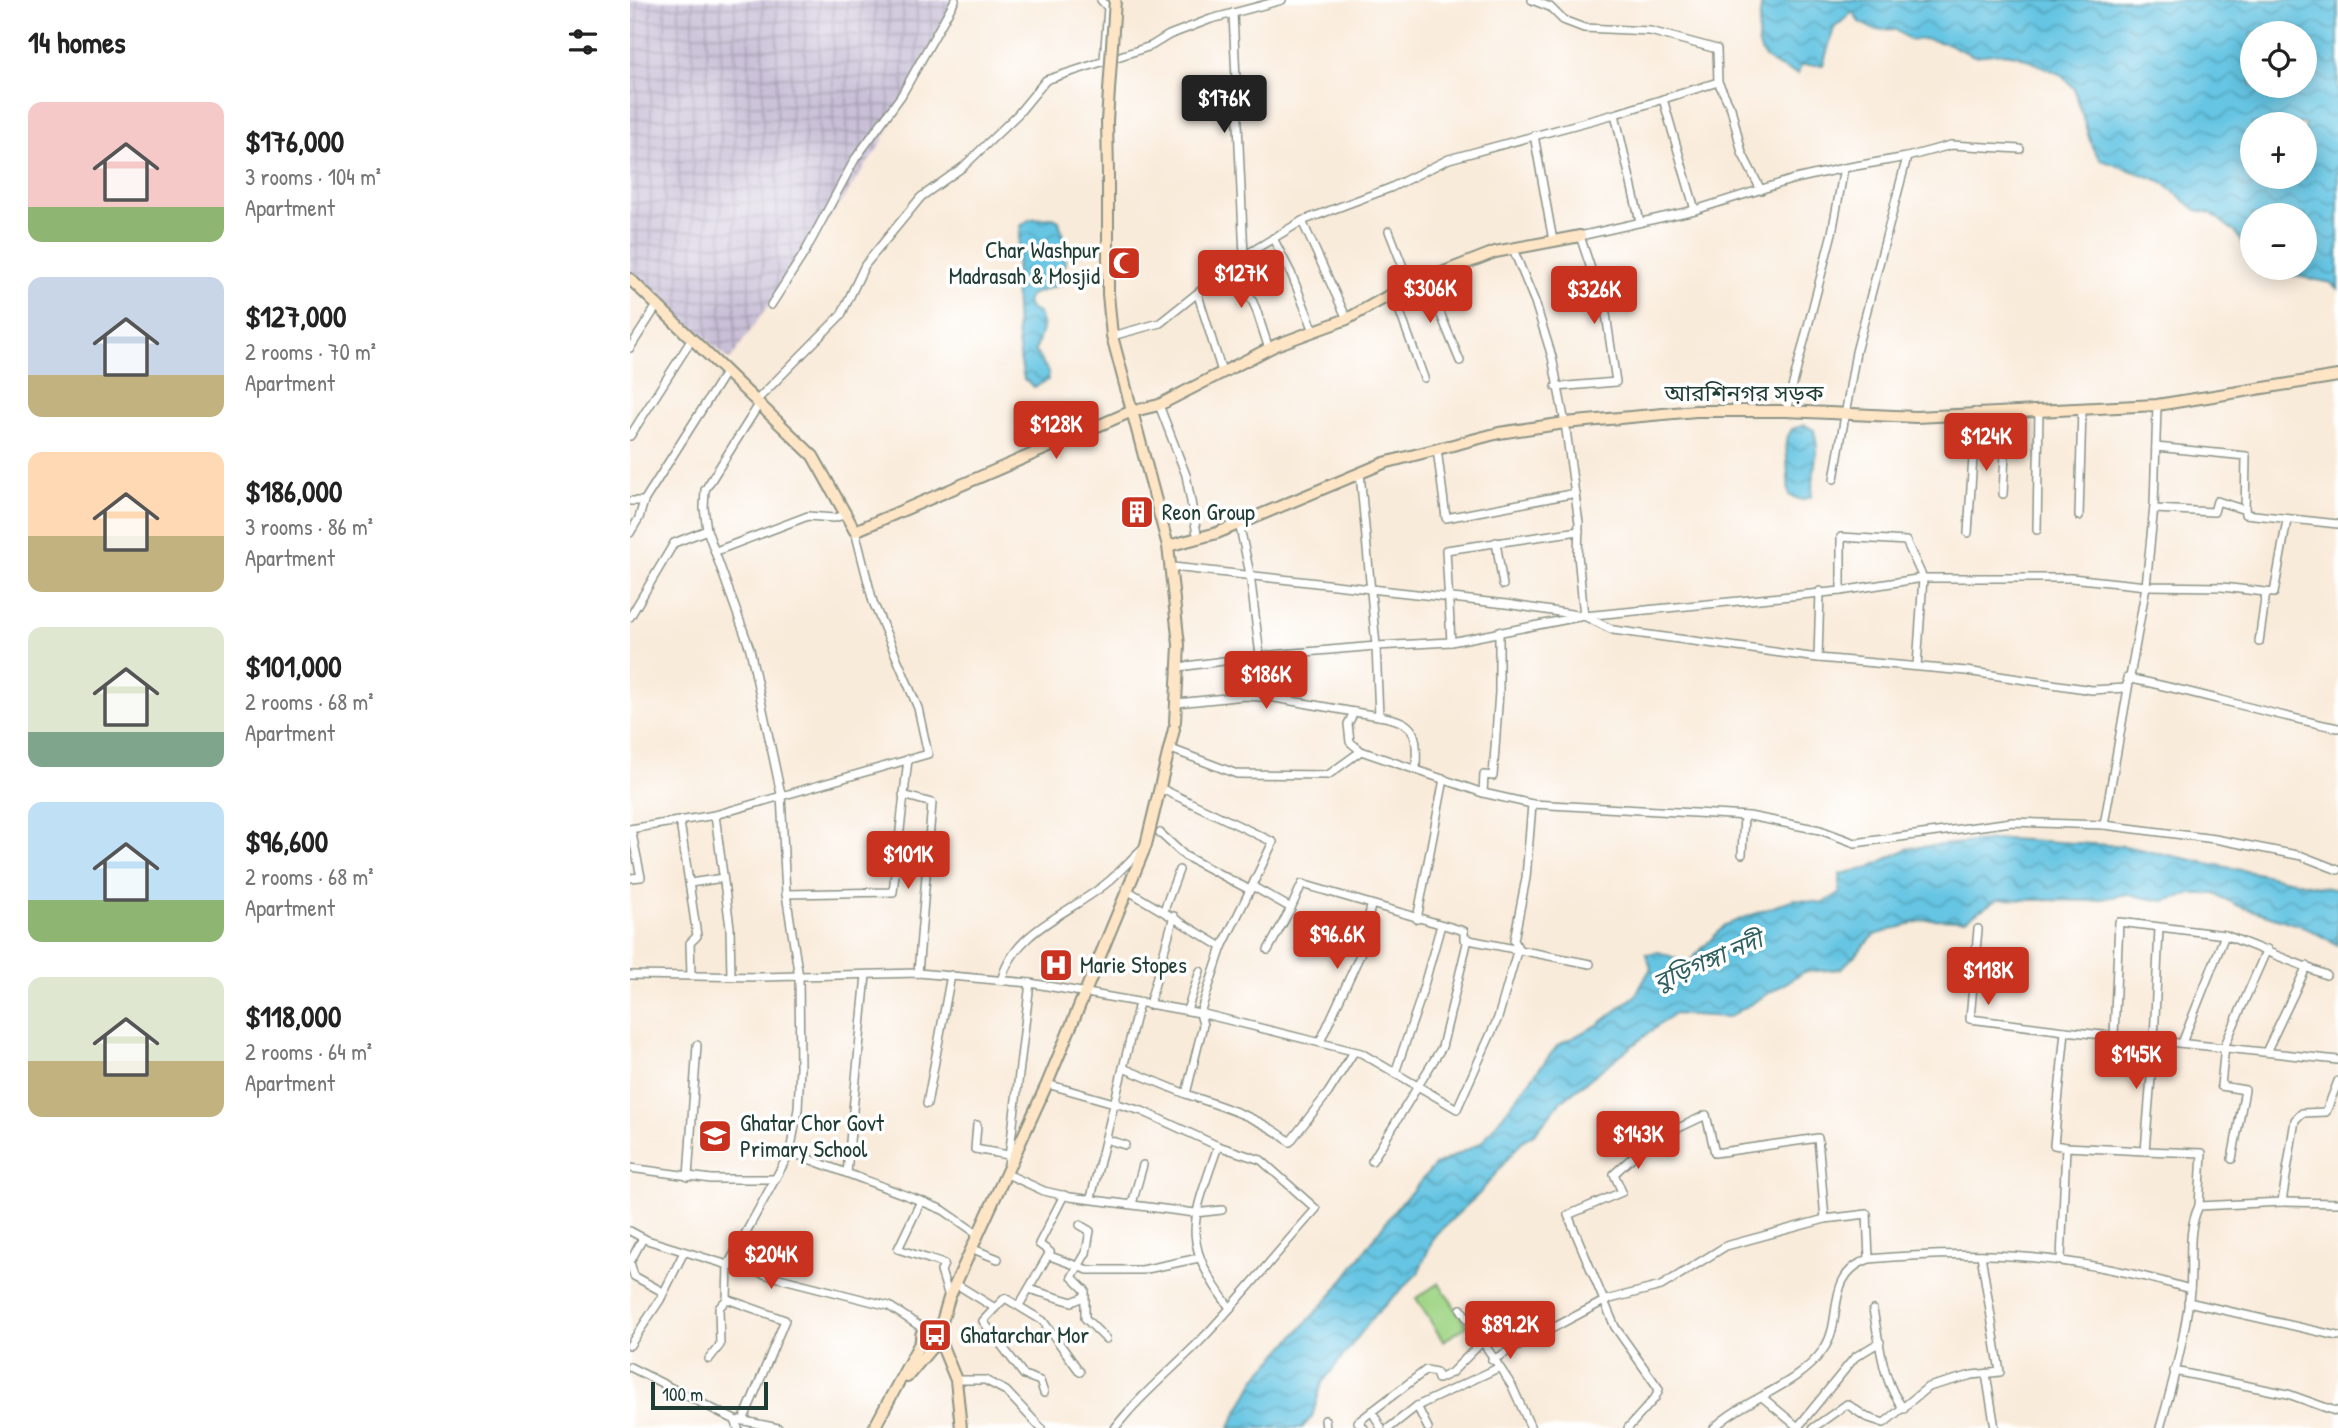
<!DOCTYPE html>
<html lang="en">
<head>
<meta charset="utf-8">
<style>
	:root { --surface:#fff; --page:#f6f6f6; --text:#222; --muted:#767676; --accent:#c8321e }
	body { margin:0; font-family:"Patrick Hand","Noto Sans Bengali",sans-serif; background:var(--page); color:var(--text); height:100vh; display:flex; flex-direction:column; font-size:26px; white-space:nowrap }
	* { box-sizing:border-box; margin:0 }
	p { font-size:23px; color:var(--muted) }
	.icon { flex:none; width:38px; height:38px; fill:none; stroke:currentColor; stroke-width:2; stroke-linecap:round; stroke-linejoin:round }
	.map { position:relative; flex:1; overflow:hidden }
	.panel { display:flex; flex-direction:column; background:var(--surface); width:630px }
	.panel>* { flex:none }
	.fabs { position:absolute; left:1610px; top:21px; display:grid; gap:14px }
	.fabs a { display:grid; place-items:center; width:77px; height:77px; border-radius:50%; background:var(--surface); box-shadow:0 4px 18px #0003; font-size:35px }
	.scale { position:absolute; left:21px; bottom:18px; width:117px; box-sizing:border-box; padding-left:7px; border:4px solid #1f3d34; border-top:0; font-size:19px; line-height:24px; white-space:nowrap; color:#1f3d34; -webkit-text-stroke:5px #fff; paint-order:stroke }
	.price { position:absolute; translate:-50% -60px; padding:0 16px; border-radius:7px; background:var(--accent); color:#fff; font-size:23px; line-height:46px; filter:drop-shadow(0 2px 4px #0008) }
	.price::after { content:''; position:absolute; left:50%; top:42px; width:21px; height:16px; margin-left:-10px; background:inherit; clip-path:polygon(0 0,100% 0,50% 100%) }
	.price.on { background:#222; color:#fff }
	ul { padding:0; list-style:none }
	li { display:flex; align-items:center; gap:21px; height:175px; padding:0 28px }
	li span { display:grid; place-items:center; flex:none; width:196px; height:140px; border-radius:14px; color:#555 }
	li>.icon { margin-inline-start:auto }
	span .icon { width:84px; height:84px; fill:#fffc; stroke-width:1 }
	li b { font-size:30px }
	h2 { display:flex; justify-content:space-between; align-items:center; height:84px; padding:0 28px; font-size:30px }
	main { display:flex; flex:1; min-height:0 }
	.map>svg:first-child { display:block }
</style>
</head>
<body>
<main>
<section class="panel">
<h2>14 homes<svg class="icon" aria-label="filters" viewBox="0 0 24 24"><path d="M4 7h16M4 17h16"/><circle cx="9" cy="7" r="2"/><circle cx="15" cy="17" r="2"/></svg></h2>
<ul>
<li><span style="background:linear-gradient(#f6c9c9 75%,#8fb573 0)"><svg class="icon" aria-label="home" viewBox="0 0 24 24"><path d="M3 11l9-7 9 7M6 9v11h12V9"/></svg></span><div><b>$176,000</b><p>3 rooms · 104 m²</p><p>Apartment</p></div></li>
<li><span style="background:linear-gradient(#c9d6e8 70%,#c2b280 0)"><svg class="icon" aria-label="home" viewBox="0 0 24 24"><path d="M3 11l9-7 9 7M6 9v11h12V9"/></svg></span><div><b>$127,000</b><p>2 rooms · 70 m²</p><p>Apartment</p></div></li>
<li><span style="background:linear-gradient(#ffd9b3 60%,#c2b280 0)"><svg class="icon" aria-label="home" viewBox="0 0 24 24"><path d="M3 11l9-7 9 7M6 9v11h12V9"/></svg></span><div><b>$186,000</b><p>3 rooms · 86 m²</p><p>Apartment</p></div></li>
<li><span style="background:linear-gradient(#dfe7d0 75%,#7fa58c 0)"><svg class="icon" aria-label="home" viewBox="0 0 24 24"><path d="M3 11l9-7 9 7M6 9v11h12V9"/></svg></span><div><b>$101,000</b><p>2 rooms · 68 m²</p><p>Apartment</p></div></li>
<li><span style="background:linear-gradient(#bfe0f5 70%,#8fb573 0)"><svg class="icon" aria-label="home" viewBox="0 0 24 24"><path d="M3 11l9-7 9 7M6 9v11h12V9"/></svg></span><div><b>$96,600</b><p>2 rooms · 68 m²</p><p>Apartment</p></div></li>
<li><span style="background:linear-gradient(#dfe7d0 60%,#c2b280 0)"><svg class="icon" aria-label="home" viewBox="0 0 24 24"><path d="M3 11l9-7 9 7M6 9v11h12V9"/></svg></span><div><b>$118,000</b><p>2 rooms · 64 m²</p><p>Apartment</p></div></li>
</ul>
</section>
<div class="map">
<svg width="1708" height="1428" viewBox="0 0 1708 1428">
	<defs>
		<pattern id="industrial-grid" width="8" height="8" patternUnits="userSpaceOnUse" patternTransform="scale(1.75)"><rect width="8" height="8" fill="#c9bfd7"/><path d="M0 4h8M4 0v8" fill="none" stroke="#a39caf"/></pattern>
		<pattern id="water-waves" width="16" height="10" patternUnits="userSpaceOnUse" patternTransform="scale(1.75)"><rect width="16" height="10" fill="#65c5e3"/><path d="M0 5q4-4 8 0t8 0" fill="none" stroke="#53a1b9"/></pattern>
	</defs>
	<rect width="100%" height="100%" fill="#fff"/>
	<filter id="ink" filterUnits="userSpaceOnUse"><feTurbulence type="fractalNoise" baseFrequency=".0143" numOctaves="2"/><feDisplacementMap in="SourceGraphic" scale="14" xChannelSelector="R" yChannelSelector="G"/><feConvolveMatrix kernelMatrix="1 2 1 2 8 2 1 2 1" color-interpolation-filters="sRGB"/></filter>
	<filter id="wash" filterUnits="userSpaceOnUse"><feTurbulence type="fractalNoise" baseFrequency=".00686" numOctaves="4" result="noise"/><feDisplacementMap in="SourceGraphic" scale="28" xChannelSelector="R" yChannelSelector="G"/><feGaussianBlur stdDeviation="1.57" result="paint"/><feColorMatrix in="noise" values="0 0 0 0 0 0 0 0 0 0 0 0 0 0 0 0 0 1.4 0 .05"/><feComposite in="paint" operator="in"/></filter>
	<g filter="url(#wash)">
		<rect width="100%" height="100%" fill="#f9ebda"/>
		<path fill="url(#industrial-grid)" d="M0,0H325L249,147L100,360L0,273Z"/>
		<path fill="#a0d586" stroke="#60895d" stroke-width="2" d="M809,1283L837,1326L813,1341L786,1298Z"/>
		<g fill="url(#water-waves)" stroke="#42818c" stroke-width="2" fill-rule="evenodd">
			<path d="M1132,0H1708V289L1701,283L1647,272L1642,268H1675V215H1622V258L1605,232L1581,213L1566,210L1531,181L1471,160L1462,147L1444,88L1432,75L1387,55L1373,53L1344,56L1319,44L1296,39L1280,40L1264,29L1245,30L1229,22L1223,12L1204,28L1193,65H1171L1168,74C1119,58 1127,45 1132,0ZM1675,33V86H1622V33ZM1675,124V177H1622V124Z"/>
			<path d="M423,218L429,221L435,244V276L434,283L400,295L397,301L399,308L409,314L413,327L405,351L419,373L418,380L404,387L394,379C384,332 383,274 391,226L400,219Z"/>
			<path d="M1175,425L1184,430L1187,447L1181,497L1171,500L1159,495L1156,440L1162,429Z"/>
			<path d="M1377,839L1494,846L1708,890V945L1675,927L1609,906L1585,894H1562L1532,901L1497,894L1461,901L1368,899L1335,920L1297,919L1245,935L1211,969L1174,972L1099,1017L1043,1014L930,1102L905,1133L892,1141L849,1194L805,1235L788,1273L746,1314L692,1383L682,1417L672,1428H599L626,1378L705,1291L765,1210L805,1165L851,1143L928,1045L966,1026L1005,996L1021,968L1016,954L1029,952L1058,963L1095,925L1164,899L1193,903L1210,893V874L1238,868L1279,848Z"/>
		</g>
	</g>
	<g filter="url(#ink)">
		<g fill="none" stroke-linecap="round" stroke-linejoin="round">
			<g stroke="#8c9487" stroke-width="10">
				<g id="street">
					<path d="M471,0L478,8L474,60"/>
					<path d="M603,13L614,256"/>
					<path d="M1088,82L1101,108L1112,153L1131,190"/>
					<path d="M1033,99L1065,210"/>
					<path d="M985,114L1010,222"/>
					<path d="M904,135L923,241"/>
					<path d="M1277,157L1321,145L1390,149"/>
					<path d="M672,221L717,319"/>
					<path d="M759,231L780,285"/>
					<path d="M643,238L661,273L684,331"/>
					<path d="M883,249L905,302L922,357L935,423L949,523L948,555L954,616"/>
					<path d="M605,263L626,309L639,349"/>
					<path d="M796,279L830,361"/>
					<path d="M763,293L794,378"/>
					<path d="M568,295L592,372"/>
					<path d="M141,305L175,252L225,159L271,96L325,0"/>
					<path d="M482,336L530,323L614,256L672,221L760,188L819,159L985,114L1088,82L1087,49L1020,31L954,28L933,20L920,7L902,0"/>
					<path d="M0,348L28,304"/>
					<path d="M926,387L986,382L976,314L950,236L1065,210L1161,180L1214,168"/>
					<path d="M125,402L211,315L235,265L291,197L333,167L388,114L416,80L521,46L539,35L581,19L652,0"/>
					<path d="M529,405L556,475L568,539"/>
					<path d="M1156,411L1202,233L1214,168L1277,157L1226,352L1204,479"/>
					<path d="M0,436L62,339"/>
					<path d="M1526,447L1616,456L1615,514L1708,524"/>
					<path d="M807,449L816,518L946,493"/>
					<path d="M1373,494L1377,411"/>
					<path d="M0,501H14"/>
					<path d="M1524,509L1584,512L1587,501L1615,510"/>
					<path d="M1449,516L1452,408"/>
					<path d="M609,523L620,574L630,656L746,646L730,473"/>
					<path d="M1407,530L1409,410"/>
					<path d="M0,533L9,518L14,501L95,373"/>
					<path d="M1338,533L1346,412"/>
					<path d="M866,542L873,585"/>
					<path d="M86,551L178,516L204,518L217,514"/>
					<path d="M543,567L876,604L954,616L983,630L1188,658"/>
					<path d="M1190,591L1188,658L1336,671L1462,690L1496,688L1497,684"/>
					<path d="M1211,591V537L1276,541L1293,578L1287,666"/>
					<path d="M0,617L44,543L77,530"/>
					<path d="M821,642L816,550L949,531"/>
					<path d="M1629,642L1636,592"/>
					<path d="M549,667L630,656"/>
					<path d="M1497,678C1568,692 1637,714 1708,728"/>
					<path d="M547,703L615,696L645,698L724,712"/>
					<path d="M749,716C788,722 787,734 786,770"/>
					<path d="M541,749L607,774L698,775L731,751L853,793L902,804L1119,816L1190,830L1225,843L1382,822L1474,825L1585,839L1672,856L1708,870"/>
					<path d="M731,751L720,742L718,724L724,712L749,716L746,646L821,642L954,616L1211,591L1293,578H1441L1516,586L1592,587L1644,593L1657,520"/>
					<path d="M532,789L643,842L622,886L661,908L672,884L834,931V939L960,964"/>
					<path d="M853,793L854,775L863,776L869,692V631"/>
					<path d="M273,795L302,803L288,973"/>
					<path d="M85,815L100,927L101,976"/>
					<path d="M50,822L67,936L60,943L61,975"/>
					<path d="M1474,825L1516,586L1524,506L1527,405"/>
					<path d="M0,829L85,815L298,754L288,708L243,602L225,531"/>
					<path d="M530,833L555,856L620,890"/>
					<path d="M1112,854L1114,816"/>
					<path d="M0,878L11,877L1,829"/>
					<path d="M60,883L93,878"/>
					<path d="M156,894L263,892L278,759"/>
					<path d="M534,910L549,870"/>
					<path d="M787,919L814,779"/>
					<path d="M1529,928L1524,1040L1515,1151L1572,1153L1569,1206"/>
					<path d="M1348,929L1340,1019L1435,1031"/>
					<path d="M592,947L621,888"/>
					<path d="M638,950L661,908"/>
					<path d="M0,975L131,977L288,973L400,983L570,1013L731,1053L827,1109L868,1018L888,948L884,940L896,878L902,804"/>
					<path d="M372,978C386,929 441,913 478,882C490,872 501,859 513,848"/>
					<path d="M400,983L377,1174L414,1191L440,1197L565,1213L592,1210"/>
					<path d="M519,1005L544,916"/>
					<path d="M557,1010L570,971"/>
					<path d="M1484,1035L1489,922L1595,935"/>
					<path d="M690,1042L730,955L741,906"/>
					<path d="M1552,1043L1595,935L1696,975"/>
					<path d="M1637,1050L1677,966"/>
					<path d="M493,1068L556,1094L573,1025L570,1013L592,947L497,890"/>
					<path d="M765,1073L789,1003L811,925"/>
					<path d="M417,1084L512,1111L588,1146L631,1160L686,1209C647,1252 612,1297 572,1339C543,1369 510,1395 485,1428"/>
					<path d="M556,1094C592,1107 630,1117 660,1142L698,1093L722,1055"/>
					<path d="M297,1104L321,975"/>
					<path d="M347,1125L345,1149L378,1155"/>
					<path d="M475,1139L495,1145"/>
					<path d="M588,1146C562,1223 549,1239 600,1308"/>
					<path d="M1436,1147L1424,1145L1435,1031L1708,1060"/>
					<path d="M160,1152L291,1201L268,1249L314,1264L311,1271L319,1297"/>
					<path d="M1602,1159L1615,1090L1591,1086L1595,1045L1637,949"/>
					<path d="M742,1161L812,1047L838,939"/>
					<path d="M0,1168L81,1179H143"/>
					<path d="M217,1173L236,975"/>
					<path d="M58,1177L67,1045"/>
					<path d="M461,1198L509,1003"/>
					<path d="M291,1201L313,1210L349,1235"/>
					<path d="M1652,1202L1708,1203"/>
					<path d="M502,1204L513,1165"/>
					<path d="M450,1225L460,1231L456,1253L442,1277L455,1290V1318L476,1339"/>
					<path d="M0,1231L17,1240L98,1265L259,1306L294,1329"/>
					<path d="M13,1238L0,1262L4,1276L33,1292"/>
					<path d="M343,1249L368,1259"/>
					<path d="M420,1256L458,1270H512L569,1258"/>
					<path d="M1431,1259L1436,1147L1515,1151"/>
					<path d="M326,1284L365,1308L375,1298L413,1321L450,1372"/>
					<path d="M399,1289L442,1302L454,1297"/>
					<path d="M97,1299L155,1320L113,1421"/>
					<path d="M391,1302L420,1252L409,1244L434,1195"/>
					<path d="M1558,1302L1708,1336"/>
					<path d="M365,1308L353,1321L394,1375L410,1381L414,1393"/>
					<path d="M831,1309L882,1386L901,1428"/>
					<path d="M1243,1310C1250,1343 1252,1383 1274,1409"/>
					<path d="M0,1345L30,1300L54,1252"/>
					<path d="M79,1359L90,1345L89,1308L97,1299L98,1265L160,1152L168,1109L170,1067L169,977L156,894L151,794L120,649L77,530L74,508L75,490L128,406"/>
					<path d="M862,1360L976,1300L1031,1286L1096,1246L1195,1219L1237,1214L1239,1259"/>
					<path d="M0,1367L105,1420L108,1428"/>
					<path d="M1544,1371L1658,1394L1708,1412"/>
					<path d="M1356,1374L1365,1428"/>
					<path d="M326,1380H355L376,1391L411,1428"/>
					<path d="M1132,1397L1169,1428"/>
					<path d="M787,1406L798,1428"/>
					<path d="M742,1411L751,1428"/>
					<path d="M110,1420L148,1428"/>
					<path d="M695,1420L696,1428"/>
					<path d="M1168,1427L1225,1357L1250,1342"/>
					<path d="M734,1428L728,1422L796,1370L806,1372L808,1379L821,1373L851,1343"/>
					<path d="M759,1428L787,1406L868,1368"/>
					<path d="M998,1428L1025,1398L1029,1389L985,1327L938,1215L992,1192L984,1174L1019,1142L1076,1115L1085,1153L1188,1138L1195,1219"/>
					<path d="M1084,1428C1115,1398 1167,1387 1193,1350C1215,1320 1193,1276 1239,1259C1355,1248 1448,1256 1560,1289"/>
					<path d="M1183,1428L1217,1404L1236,1417L1254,1423L1298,1387L1342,1375L1370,1372L1351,1255"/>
					<path d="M1530,1428C1543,1384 1555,1337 1560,1291C1563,1262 1556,1232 1569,1206L1652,1202L1665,1120L1672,1113L1696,1112L1708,1081"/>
				</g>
			</g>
			<g stroke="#8c9487" stroke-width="14">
				<g id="secondary">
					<path d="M478,174V294L482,336L538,546L549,645L545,722"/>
					<path d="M0,279L183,456L225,531L500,412L529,405L646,345L717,319L767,291L824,268L865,252L950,236"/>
					<path d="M538,546L587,533L754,463L869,433L935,423L1066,411H1156L1286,417L1527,405L1708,376"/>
					<circle cx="301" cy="1337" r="10"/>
					<path d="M309,1332L319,1298L417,1084L516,845L544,729"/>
					<path d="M310,1341L326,1380L331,1428"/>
					<path d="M277,1377L302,1347"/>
					<path d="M244,1428L291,1341"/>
				</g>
			</g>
			<use href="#street" stroke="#fff" stroke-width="7"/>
			<use href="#secondary" stroke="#fee5c5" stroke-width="10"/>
			<g stroke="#8c9487" stroke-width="14" stroke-linecap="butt">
				<path id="secondary-bridge" d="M478,174L477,121L485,0"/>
			</g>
			<use href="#secondary-bridge" stroke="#fee5c5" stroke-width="10"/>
		</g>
	</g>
	<defs>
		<g id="mosque-square" transform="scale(1.75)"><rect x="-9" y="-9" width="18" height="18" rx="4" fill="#c8321e" stroke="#fff"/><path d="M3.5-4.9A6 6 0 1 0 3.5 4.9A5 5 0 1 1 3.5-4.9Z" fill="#fff"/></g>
		<g id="building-square" transform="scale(1.75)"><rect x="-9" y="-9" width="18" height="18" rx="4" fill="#c8321e" stroke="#fff"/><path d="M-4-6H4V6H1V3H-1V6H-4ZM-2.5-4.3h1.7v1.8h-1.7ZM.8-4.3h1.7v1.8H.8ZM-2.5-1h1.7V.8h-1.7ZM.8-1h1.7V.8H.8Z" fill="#fff"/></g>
		<g id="hospital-square" transform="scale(1.75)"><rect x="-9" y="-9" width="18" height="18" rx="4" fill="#c8321e" stroke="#fff"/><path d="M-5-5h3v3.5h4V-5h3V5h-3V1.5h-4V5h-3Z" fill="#fff"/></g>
		<g id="school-square" transform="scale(1.75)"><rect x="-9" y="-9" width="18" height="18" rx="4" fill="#c8321e" stroke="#fff"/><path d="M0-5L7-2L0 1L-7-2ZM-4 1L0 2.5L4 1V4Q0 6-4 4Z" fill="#fff"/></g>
		<g id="bus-square" transform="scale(1.75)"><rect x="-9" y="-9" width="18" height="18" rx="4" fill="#c8321e" stroke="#fff"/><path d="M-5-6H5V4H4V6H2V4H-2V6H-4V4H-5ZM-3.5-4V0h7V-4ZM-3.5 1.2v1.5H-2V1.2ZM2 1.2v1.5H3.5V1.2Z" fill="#fff"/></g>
	</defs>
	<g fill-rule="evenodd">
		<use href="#mosque-square" x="494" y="263"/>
		<use href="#building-square" x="507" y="512"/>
		<use href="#hospital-square" x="426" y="965"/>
		<use href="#school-square" x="85" y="1136"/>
		<use href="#bus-square" x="305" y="1335"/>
	</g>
	<g text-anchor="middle" stroke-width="7" stroke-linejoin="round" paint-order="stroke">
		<g font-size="23" fill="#1f3d34" stroke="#fff" text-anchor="start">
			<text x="470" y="258" text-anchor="end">Char Washpur<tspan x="470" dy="26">Madrasah &amp; Mosjid</tspan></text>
			<text x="532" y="520">Reon Group</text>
			<text x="450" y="973">Marie Stopes</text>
			<text x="110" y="1131">Ghatar Chor Govt<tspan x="110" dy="26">Primary School</tspan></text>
			<text x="330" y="1343">Ghatarchar Mor</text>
		</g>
		<g font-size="23" fill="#1f3d34" stroke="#fff">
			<text x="1114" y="401">আরশিনগর সড়ক</text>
		</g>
		<g font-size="24" font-style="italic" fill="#305f60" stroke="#fff">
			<text transform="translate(1078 961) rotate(-23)" y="8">বুড়িগঙ্গা নদী</text>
		</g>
	</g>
</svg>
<div class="fabs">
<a><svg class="icon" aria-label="locate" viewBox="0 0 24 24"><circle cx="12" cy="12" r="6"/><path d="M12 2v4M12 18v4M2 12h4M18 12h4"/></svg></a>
<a>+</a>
<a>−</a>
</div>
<div class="scale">100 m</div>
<b class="price on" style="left:594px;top:135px">$176K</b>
<b class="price" style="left:611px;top:310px">$127K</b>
<b class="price" style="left:800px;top:325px">$306K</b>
<b class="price" style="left:964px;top:326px">$326K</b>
<b class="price" style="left:426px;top:461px">$128K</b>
<b class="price" style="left:1356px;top:473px">$124K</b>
<b class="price" style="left:636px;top:711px">$186K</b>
<b class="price" style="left:278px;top:891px">$101K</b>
<b class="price" style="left:707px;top:971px">$96.6K</b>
<b class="price" style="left:1358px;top:1007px">$118K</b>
<b class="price" style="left:1506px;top:1091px">$145K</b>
<b class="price" style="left:1008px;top:1171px">$143K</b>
<b class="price" style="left:141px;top:1291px">$204K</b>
<b class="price" style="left:880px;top:1361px">$89.2K</b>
</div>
</main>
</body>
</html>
